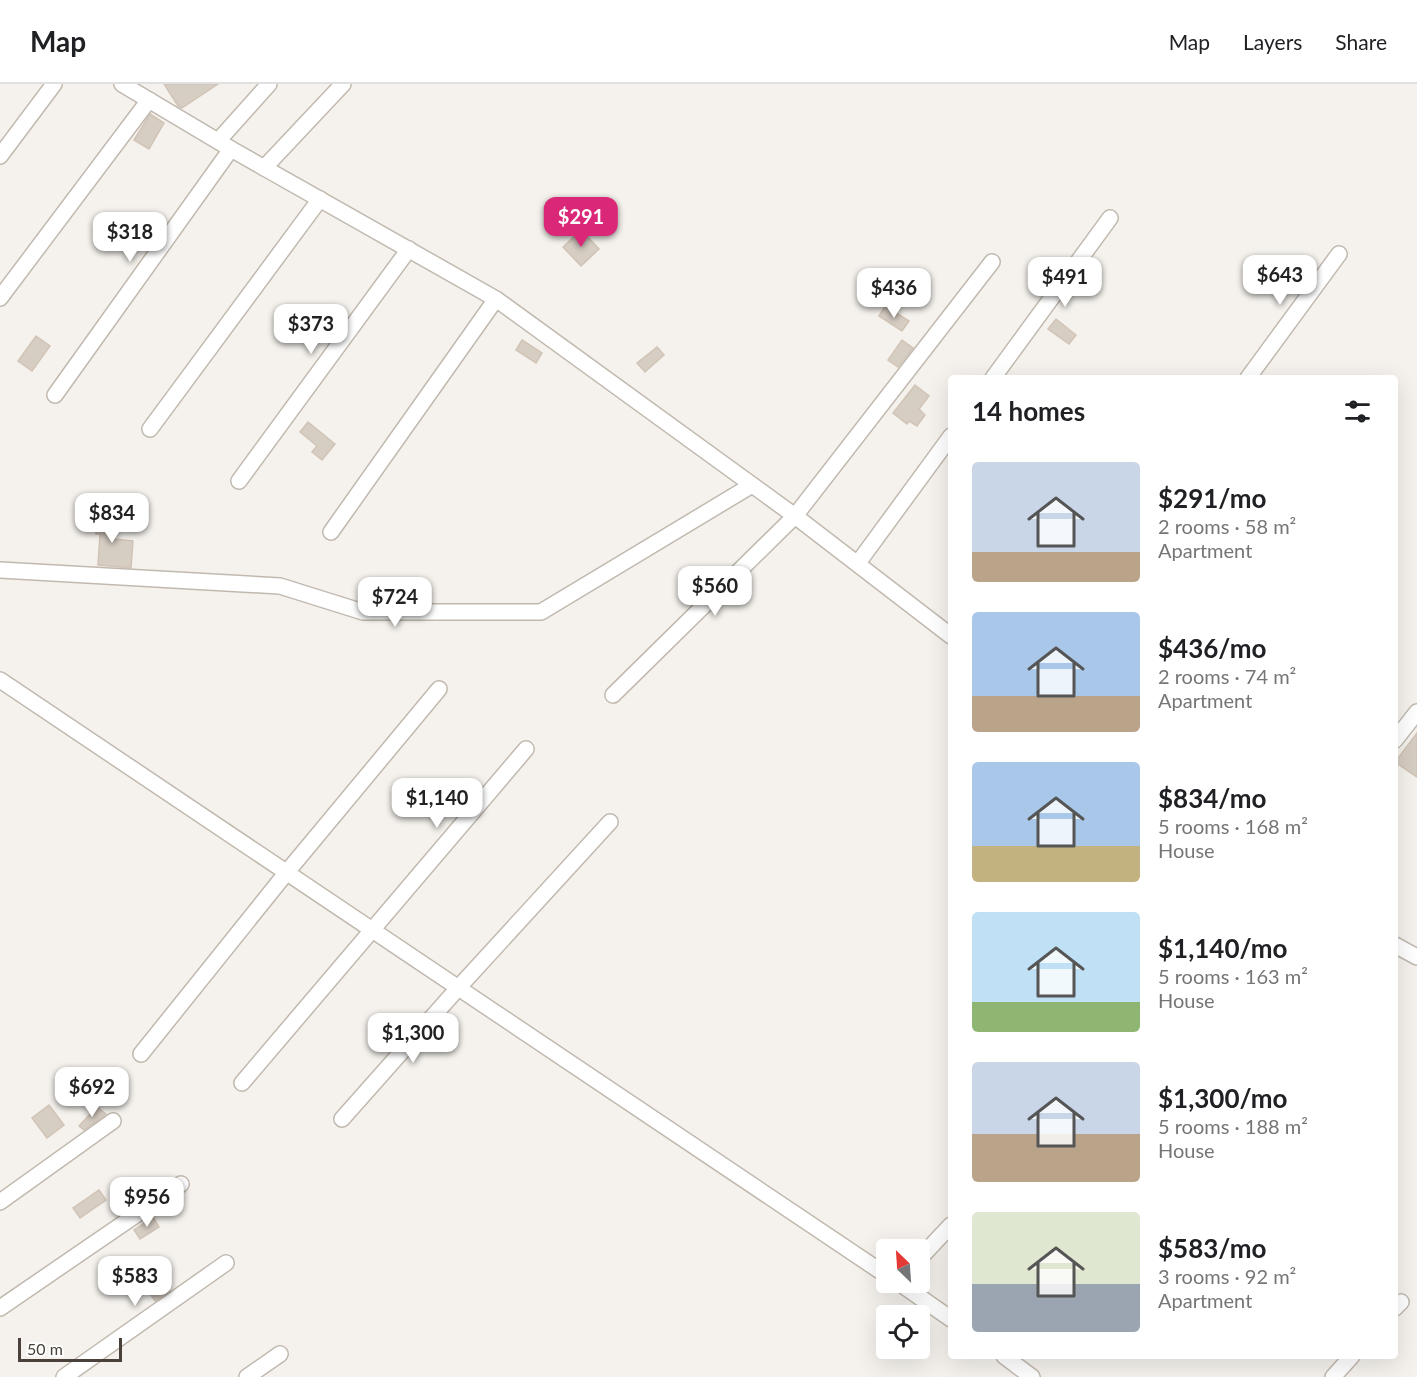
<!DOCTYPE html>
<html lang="en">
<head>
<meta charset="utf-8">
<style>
	:root { --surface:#fff; --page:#f2f2f2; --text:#202124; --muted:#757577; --line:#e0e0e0; --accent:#db2777 }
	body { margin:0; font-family:Lato,sans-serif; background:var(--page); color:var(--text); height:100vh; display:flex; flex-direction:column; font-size:22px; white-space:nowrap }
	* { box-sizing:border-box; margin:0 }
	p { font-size:20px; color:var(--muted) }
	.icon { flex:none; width:33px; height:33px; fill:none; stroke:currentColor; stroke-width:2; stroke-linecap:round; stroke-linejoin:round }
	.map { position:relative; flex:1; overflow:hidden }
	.panel { position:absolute; left:948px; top:291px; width:450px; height:984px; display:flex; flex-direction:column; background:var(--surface); border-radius:6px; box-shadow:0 6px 24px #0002 }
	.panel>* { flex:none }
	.needle { width:39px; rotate:335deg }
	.controls { position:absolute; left:876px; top:1155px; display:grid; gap:12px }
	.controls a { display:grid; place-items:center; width:54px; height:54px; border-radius:6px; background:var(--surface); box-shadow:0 6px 24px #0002; font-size:30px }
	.scale { position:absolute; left:18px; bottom:15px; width:104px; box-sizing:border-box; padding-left:6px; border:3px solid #4a423a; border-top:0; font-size:16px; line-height:21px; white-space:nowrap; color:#4a423a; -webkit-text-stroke:4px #fff; paint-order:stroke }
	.price { position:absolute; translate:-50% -51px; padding:0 14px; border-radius:12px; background:#fff; color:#222; font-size:20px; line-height:39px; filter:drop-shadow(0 2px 3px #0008) }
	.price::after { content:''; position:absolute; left:50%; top:36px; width:18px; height:14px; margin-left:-9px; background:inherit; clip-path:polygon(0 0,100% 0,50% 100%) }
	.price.current { background:var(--accent); color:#fff }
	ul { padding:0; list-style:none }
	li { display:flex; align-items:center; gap:18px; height:150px; padding:0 24px }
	li span { display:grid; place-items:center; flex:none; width:168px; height:120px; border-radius:6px; color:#555 }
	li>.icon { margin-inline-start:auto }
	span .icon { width:72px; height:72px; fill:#fffc; stroke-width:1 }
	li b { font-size:26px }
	h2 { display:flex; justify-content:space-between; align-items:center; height:72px; padding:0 24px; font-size:26px }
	header { display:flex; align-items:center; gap:36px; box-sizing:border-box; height:84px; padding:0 30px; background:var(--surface); border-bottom:2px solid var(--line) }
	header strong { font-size:28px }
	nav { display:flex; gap:33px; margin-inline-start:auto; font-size:21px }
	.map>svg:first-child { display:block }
</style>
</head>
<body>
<header>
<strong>Map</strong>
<nav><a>Map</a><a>Layers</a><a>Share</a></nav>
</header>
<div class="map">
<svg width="1417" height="1293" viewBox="0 0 1417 1293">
	<rect width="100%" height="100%" fill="#f5f2ed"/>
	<g fill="#d6cdc3" stroke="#d1c4b6" stroke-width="1.5">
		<path d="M164,0H218L182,24L178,22Z"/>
		<path d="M150,30L164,39L149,65L134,56Z"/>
		<path d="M581,146L599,165L581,182L563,163Z"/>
		<path d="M885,222L909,237L902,247L879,232Z"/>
		<path d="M1056,235L1076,251L1069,260L1048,245Z"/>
		<path d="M36,252L50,262L32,287L18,277Z"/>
		<path d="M522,256L542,269L536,279L516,266Z"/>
		<path d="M902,256L913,264L898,283L888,276Z"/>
		<path d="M657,263L664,271L645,288L637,279Z"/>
		<path d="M915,301L929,312L919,325L925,331L917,342L909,337L907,340L893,329Z"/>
		<path d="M308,338L335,360L322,376L312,368L317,362L300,348Z"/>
		<path d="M96,429H114V455L133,457L131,484L98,481L100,450H96Z"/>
		<path d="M1417,649V693L1395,678Z"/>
		<path d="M49,1021L64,1041L47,1054L32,1034Z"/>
		<path d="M97,1023L106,1030L84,1046L79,1042Z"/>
		<path d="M99,1106L106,1116L80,1134L73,1124Z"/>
		<path d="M153,1133L159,1143L140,1155L134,1146Z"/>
		<path d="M162,1198L169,1207L155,1217L148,1207Z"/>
	</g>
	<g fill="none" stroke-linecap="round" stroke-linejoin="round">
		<g stroke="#c1b9af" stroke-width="18">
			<g id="minor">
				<path d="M122,0L231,65L496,215L795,432L951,552"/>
				<path d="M218,57L269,0"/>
				<path d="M0,72L54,0"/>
				<path d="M264,84L343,0"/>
				<path d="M0,214L149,16"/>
				<path d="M993,294L1110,134"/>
				<path d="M1248,294L1339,170"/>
				<path d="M55,311L231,65"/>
				<path d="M150,345L320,115"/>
				<path d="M239,397L409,165"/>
				<path d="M331,448L496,215"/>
				<path d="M858,479L951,352"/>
				<path d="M0,486L280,502L363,528H541L752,401"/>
				<path d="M0,596L886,1191"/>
				<path d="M613,611L795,432L992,178"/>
				<path d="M1395,656L1417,628"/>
				<path d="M1395,861L1417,873"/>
				<path d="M141,970L287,788L439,605"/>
				<path d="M242,999L526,665"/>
				<path d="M342,1035L459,903L610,738"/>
				<path d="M0,1118L113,1037"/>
				<path d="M920,1174L951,1141"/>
				<path d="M898,1198L951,1235"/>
				<path d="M0,1224L181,1100"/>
				<path d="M1395,1224L1401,1218"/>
				<path d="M1004,1272L1032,1293"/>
				<path d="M64,1293L226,1179"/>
				<path d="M247,1293L280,1270"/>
				<path d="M1333,1293L1352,1272"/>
			</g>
		</g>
		<use href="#minor" stroke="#fff" stroke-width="15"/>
	</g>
</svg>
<div class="controls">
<a><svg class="needle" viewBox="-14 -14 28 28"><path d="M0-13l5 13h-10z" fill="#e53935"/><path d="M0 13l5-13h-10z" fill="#757577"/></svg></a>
<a><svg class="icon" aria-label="locate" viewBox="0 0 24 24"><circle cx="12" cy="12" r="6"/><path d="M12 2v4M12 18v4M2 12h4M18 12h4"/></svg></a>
</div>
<div class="scale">50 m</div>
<b class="price current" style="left:581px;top:164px">$291</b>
<b class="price" style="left:130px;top:179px">$318</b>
<b class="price" style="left:1280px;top:222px">$643</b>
<b class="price" style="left:1065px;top:224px">$491</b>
<b class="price" style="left:894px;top:235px">$436</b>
<b class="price" style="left:311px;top:271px">$373</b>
<b class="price" style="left:112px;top:460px">$834</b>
<b class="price" style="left:715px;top:533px">$560</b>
<b class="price" style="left:395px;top:544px">$724</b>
<b class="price" style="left:437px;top:745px">$1,140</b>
<b class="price" style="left:413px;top:980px">$1,300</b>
<b class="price" style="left:92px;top:1034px">$692</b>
<b class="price" style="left:147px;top:1144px">$956</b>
<b class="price" style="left:135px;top:1223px">$583</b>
<section class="panel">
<h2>14 homes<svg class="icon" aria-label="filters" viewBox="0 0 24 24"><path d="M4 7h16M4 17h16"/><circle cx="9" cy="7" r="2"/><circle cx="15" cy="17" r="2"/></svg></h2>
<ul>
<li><span style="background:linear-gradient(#c9d6e8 75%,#b9a48a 0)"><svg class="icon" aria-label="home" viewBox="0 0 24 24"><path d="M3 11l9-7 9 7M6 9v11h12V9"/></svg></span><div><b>$291/mo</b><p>2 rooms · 58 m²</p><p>Apartment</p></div></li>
<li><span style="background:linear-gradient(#a9c7e8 70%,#b9a48a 0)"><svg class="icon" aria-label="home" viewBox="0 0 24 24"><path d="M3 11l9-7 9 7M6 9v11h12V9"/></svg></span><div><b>$436/mo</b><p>2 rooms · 74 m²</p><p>Apartment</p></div></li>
<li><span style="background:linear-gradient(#a9c7e8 70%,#c2b280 0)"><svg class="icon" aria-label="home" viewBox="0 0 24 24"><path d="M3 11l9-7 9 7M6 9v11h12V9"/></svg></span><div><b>$834/mo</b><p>5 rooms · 168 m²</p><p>House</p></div></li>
<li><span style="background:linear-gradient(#bfe0f5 75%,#8fb573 0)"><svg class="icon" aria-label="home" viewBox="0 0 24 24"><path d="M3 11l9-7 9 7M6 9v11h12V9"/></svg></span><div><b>$1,140/mo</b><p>5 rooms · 163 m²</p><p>House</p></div></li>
<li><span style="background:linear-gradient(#c9d6e8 60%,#b9a48a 0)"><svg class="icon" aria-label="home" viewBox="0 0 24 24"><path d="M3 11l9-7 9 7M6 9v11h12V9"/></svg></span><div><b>$1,300/mo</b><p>5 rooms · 188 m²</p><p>House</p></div></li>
<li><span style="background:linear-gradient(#dfe7d0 60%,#9aa5b1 0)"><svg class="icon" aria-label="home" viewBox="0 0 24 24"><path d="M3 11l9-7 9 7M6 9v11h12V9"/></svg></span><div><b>$583/mo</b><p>3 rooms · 92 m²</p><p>Apartment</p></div></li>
</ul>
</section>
</div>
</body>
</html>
